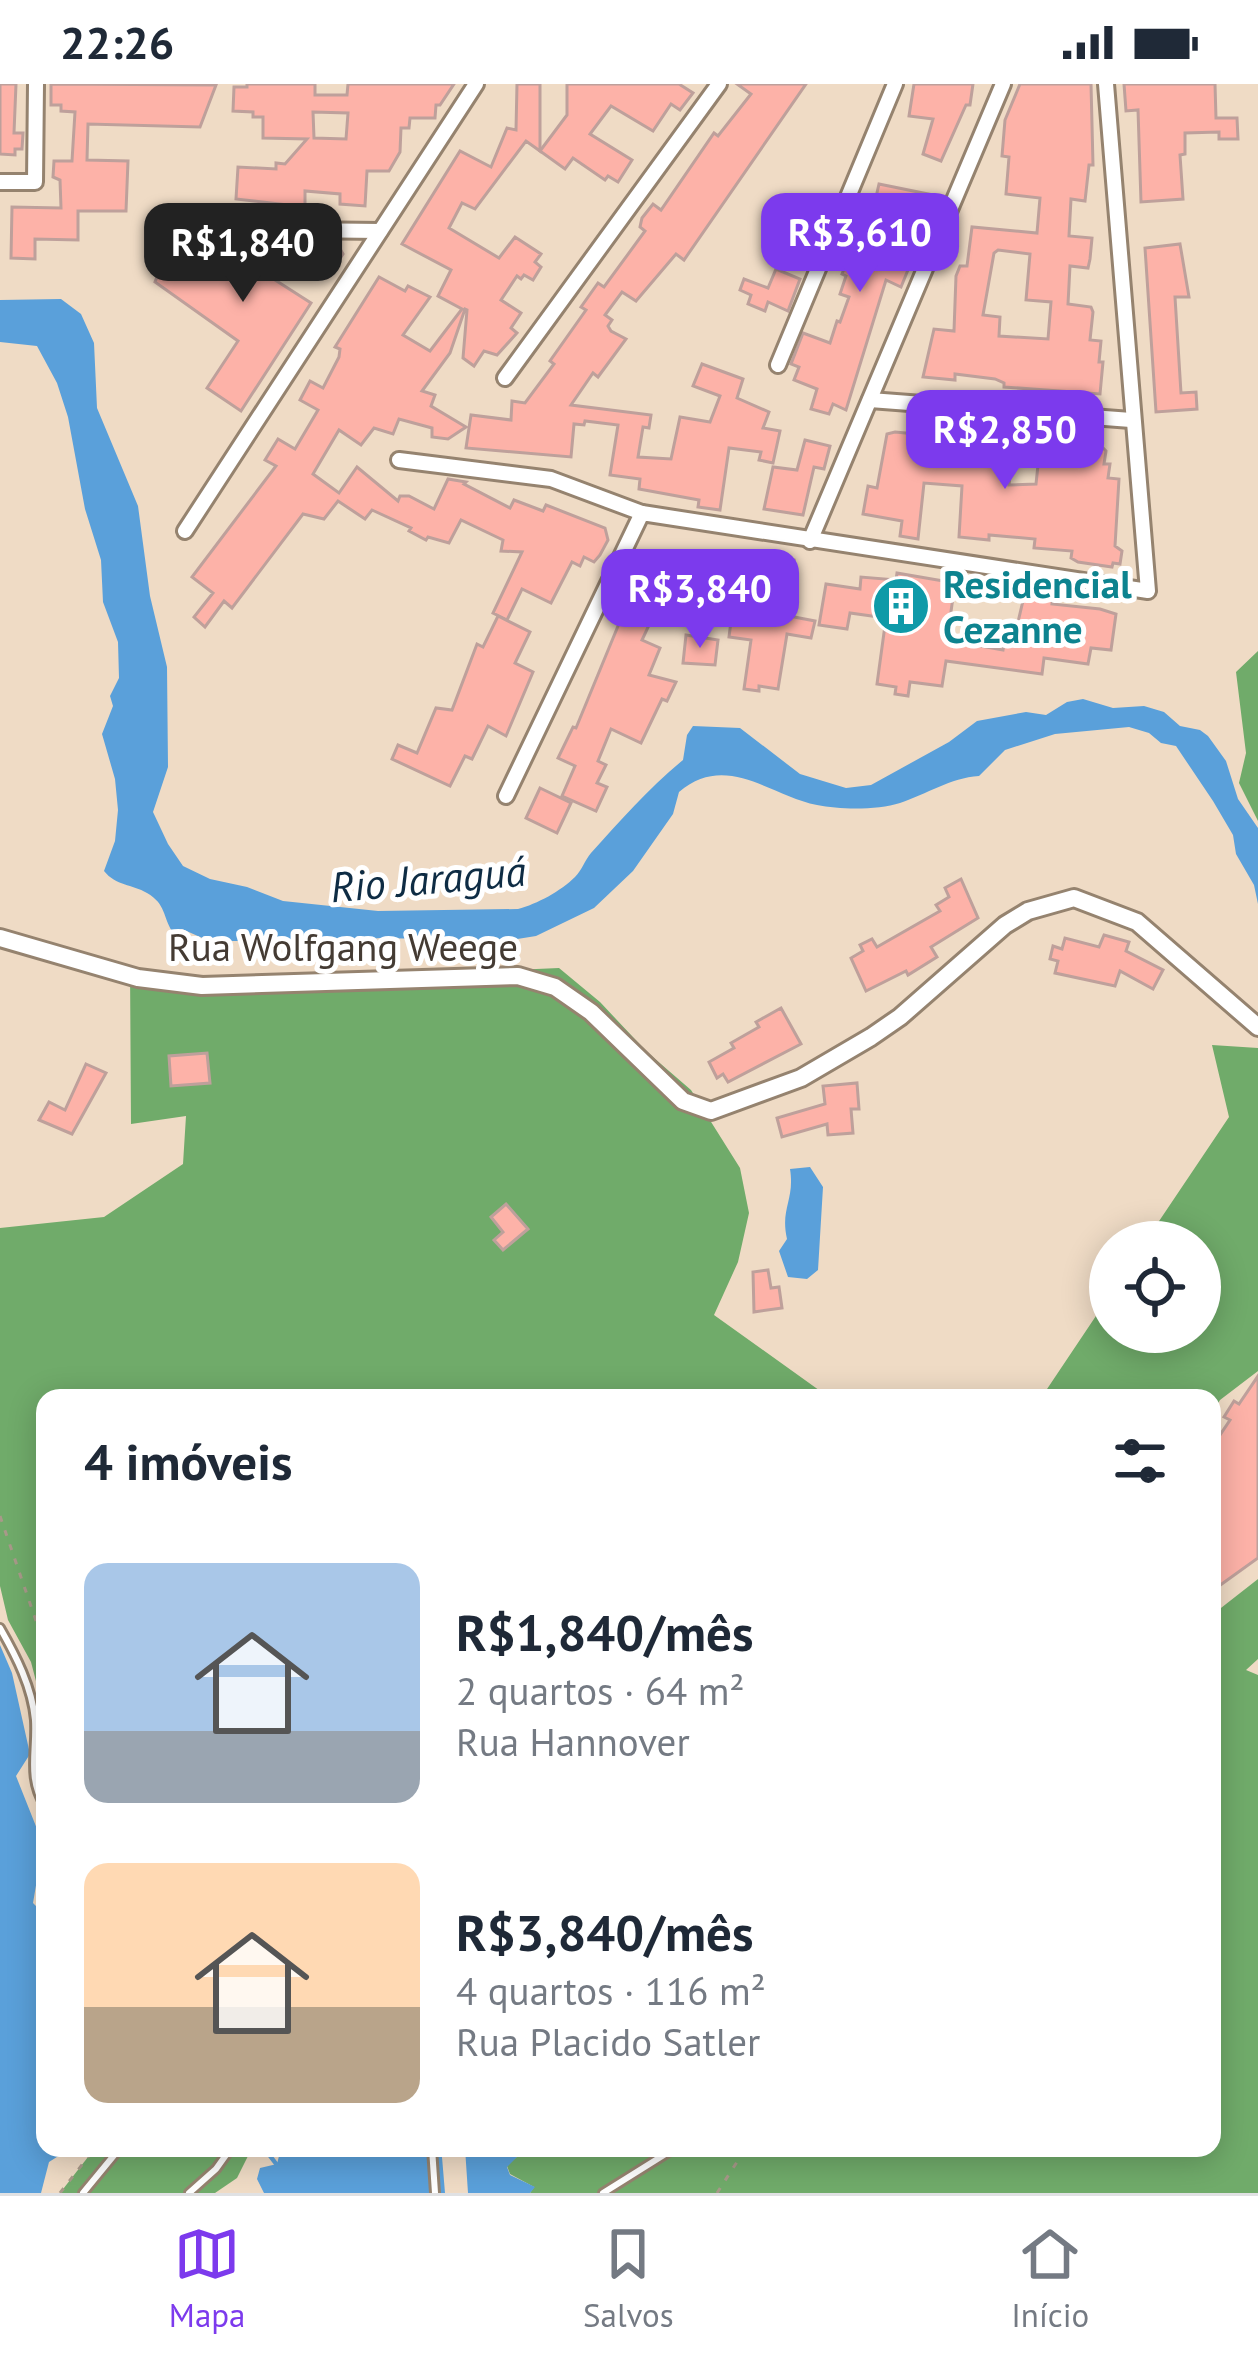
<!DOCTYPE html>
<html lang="pt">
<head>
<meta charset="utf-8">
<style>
	:root { --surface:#fff; --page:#f6f6f7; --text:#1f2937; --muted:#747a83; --line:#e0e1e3; --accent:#7c3aed }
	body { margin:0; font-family:"PT Sans",sans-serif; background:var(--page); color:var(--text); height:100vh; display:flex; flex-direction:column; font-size:45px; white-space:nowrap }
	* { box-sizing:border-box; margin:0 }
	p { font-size:39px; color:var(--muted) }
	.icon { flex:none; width:66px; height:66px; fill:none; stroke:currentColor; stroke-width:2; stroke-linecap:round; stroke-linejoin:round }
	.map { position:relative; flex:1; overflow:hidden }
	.panel { position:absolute; left:36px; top:1305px; width:1185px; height:768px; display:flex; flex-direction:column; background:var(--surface); border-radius:24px; box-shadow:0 6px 30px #0003 }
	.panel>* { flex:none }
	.fabs { position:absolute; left:1089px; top:1137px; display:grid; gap:24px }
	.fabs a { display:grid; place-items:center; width:132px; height:132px; border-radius:50%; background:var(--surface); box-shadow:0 6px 30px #0003; font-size:60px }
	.price { position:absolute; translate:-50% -102px; padding:0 27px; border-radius:24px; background:var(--accent); color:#fff; font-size:39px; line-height:78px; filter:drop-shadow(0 3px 6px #0008) }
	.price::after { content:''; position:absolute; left:50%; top:72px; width:36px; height:27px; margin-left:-18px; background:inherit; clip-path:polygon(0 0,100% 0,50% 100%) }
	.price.active { background:#222; color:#fff }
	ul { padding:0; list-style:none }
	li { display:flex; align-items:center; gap:36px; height:300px; padding:0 48px }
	li span { display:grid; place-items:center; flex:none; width:336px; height:240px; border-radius:24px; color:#555 }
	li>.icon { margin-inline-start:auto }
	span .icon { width:144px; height:144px; fill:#fffc; stroke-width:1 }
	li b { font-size:51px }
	h2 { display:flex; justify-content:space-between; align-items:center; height:144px; padding:0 48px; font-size:51px }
	.status { display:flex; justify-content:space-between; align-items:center; height:84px; padding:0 60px; background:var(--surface); direction:ltr }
	.status svg { height:33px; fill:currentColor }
	.tab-bar { display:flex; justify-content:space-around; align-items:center; height:168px; border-top:3px solid var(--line); background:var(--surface); font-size:33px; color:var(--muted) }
	.tab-bar a { display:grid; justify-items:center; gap:6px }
	.tab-bar .active { color:var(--accent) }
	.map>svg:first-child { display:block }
</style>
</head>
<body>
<div class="status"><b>22:26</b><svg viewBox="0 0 49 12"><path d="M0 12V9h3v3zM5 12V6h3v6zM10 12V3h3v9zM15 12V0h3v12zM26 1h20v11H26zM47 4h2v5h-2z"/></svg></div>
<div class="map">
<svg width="1258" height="2109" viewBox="0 0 1258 2109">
	<rect width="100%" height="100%" fill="#efdbc5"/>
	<g fill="#70ab6a">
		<path d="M1258,567V737L1239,699L1246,669L1236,588Z"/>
		<path d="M130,882L209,900L559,884L600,918L647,968L691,1006L740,1084L749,1129L738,1178L714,1231L830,1314H45V1698L37,1601L31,1578L8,1536L0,1502V1144L104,1133L183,1080L186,1032L131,1040Z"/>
		<path d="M1212,961L1258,964V1287L1220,1316L1212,1329V1314H1041L1110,1211V1248H1200V1158H1145L1229,1033Z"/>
		<path d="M1258,1495V1575L1246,1586L1258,1591V2109H530L534,2103L510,2090L507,2082L526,2064H1212V1531Z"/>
		<path d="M95,2064H252L237,2094L215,2109H60Z"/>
	</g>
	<g fill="#5aa0da">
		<path d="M61,215L81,230L94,259L97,324L138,422L150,512L167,583L168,683L153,728L168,760L183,782L210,795L247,803L283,817L378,827L518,825C537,820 561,807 575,793C582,786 585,776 591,769C620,737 650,703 683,676L687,651L693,642L740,644L800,690L846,704L871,701L949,658L977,637L1026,628L1046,631L1067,618L1083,615L1113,624L1144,622L1164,628L1180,642L1200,646L1208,652L1226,677L1238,715L1258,744V820L1254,801L1236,770L1233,751L1213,717L1176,662L1161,659L1149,649L1129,643L1055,650L1005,666L979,692C950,694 927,710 900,719C878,726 841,726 817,721C769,711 726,668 679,708L673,730L633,787L594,824L536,852L479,861L464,857L448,862L428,855L380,854L277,864L240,857H209L182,845L172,847C163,833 166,820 147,809C132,800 116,802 104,787L115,757L118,726L115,695L102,650L113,622L110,612L119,594L118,558L103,518L101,476L85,425L68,333L57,299L37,262L0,258V216Z"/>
		<path d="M810,1083L823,1103L818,1186L807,1195L788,1193L779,1167L787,1155C780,1124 795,1116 790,1085Z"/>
		<path d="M0,1561L12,1589L30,1670L16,1692L43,1760L33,1819L45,1831V2064H71L49,2078L41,2109H0Z"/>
		<path d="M281,2064H436L442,2073L445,2109H264L257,2095L260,2084L277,2080Z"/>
		<path d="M465,2064H526L507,2083L510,2091L535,2103L530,2109H468Z"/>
	</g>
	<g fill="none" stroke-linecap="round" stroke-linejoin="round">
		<path stroke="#5aa0da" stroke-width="4.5" d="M264,2064L277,2081"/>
	</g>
	<g fill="#fdb2a8" stroke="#bea09b" stroke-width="3" fill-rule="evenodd">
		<path d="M0,0H16L14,49H23L22,65H15V71L0,70Z"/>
		<path d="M51,0L216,1L200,43L88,40L87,76L128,77L126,127H78V156L35,155V175L11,174L12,123L61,124L60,96L53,93L54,77H72L75,28L61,27V21H51Z"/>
		<path d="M247,0H315V11H347L348,0H454L440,21H436L435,34H410L409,44H401L400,68L389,87H367L365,122L340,120V110L305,107V123L236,115L238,83L276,85V79L285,80L307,55L263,54V33H253V28L233,27L234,3H247ZM313,28L348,29L346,55L314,54Z"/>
		<path d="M517,0H540V67L526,57L475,125L462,119L449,144L499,174L515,153L541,170L535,178L541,183L533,196L524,191L521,195L517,192L501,216L521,229L511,244L517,249L497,271L484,267L474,282L463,274L467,226L465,225L450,269L422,307L435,311L431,322L466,343L448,355L432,353V344L399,335L393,350L374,344L361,361L339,346L313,390L339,409L357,383L398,417L400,412H409L434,425L448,395L466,398L464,400L510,424L514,416L543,427L546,421L605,444L608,456L600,471L594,478L584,473L580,482L572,478L551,519L522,505L507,536L493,529L522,468L501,467L503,456L461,436L449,459L428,453L426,456L409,447L411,444L372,426L365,435L338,417L324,435L303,430L232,524L224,517L205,543L194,533L213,509L192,493L276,382L265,376L278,355L295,365L318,326L300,316L310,297L323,304L339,273L340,265L335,263L379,193L405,207L408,202L430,213L403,251L430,267L462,225L438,212L451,186L402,160L460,67L491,83L507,44L516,46Z"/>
		<path d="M567,0H679L693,9L680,26L671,20L653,47L611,22L590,50L632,76L618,98L608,92L605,96L573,74L565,85L540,67L567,31Z"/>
		<path d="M737,0H806L684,176L676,170L636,217L622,208L605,231L612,236L608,242L611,247L626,255L598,293L593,289L571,321L651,331L649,344L643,343L638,373L671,375L680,333L710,338L720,312L693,302L702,280L743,295L737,314L769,328L763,344L780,347L773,379L759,376L761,368L729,364L720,426L698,423L699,416L639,405L640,395L610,391L618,341L585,337L584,341L574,340L571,373L466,364L471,331L511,336L512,317L525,319L554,280L550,277L586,226L581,223L598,199L604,203L645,147L640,143L642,134L653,120L661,126L714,49L718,52L751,10Z"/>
		<path d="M914,0H973L970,21H966L941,77L923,70L933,35L909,32Z"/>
		<path d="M1020,0H1091L1093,81H1089L1085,117L1071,115L1069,152L1092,154L1090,175L1088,184L1070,182L1068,220L1091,223L1093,228L1090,256L1101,257L1099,278H1103L1100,310L1004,303V299L995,295L955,290V296L923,293L934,245L954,247L956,192L960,182H967L972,143L1037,149L1040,114L1006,110L1009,73L1002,72L1005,36ZM998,166L1030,170L1026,216L1051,218L1048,255L999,252L1000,233L983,231L994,169Z"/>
		<path d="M1124,0H1215L1216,34H1237L1238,55H1219V48L1185,49V70L1180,71L1183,115L1141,118L1138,26L1126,27Z"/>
		<path d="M879,100L933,111L930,127L924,139L899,134L893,167L912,176L901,203L886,196L846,326L833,320L829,330L811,325L817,305L794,296L799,283L791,280L803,249L830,259L837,237L840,238L849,213L840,210L846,192L842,190L849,173L857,122L865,124L867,112L876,113Z"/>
		<path d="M1180,160L1189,213H1175L1181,309L1196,308L1197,325L1156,328L1145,164Z"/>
		<path d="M339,163L343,170L328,193L305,179L247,178L311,219L241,327L207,304L238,257L155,198L168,165Z"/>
		<path d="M776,185L800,195L788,227L768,218L765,227L748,220L751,211L740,206L744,195L768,204Z"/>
		<path d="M895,348L938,352V348L987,354L991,350L1014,356L1009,401L1036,400L1041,353L1099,360L1106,367L1104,380H1110L1108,394L1119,395L1115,462L1122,467L1120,480L1113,479L1112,483L1078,478L1071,474L1072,467L1034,464L1035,455L989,451V456L959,453L962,402L924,399L918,455L900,452L902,437L863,430L868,402L877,404L887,350Z"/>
		<path d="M805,356L830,362L824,385L814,383L803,431L764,425L773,383L797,386Z"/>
		<path d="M707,469L771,480L772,472L794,476L789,532L815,537L811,554L787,550L778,605L759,602V607L744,605L751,556L729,553L733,522L691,516L693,500L704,502Z"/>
		<path d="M897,489L955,499L947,556L1003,566L1005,553L1014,555L1026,504L1053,513L1052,520L1100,525L1116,530L1111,566L1091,564L1088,580L1044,574L1042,590L946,577L942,602L910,598L908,612L895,610L896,603L877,600L886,534L850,529L847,545L819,541L826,500L860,505L861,493L896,496Z"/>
		<path d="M630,513L657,524L642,556L660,564L649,591L676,598L667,617L662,615L641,659L611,645L598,677L606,681L597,699L607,703L596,727L562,712L575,682L558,674L573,643L576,644Z"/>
		<path d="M498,532L530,548L515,579L533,588L506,652L488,642L472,675L465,672L450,702L392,675L398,661L417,669L436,624L452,626L477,560L483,563Z"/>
		<path d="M686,551L718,556L715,581L683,579Z"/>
		<path d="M540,704L571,719L557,749L526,734Z"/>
		<path d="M961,795L978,834L931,863L937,873L908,891L906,887L866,907L851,874L863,867L860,861L872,855L877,863L940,827L936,821L949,813L945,804Z"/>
		<path d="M1104,851L1129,858L1126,867L1163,886L1153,905L1120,887L1115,902L1055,889L1058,877L1050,875L1053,862L1062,865L1065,854L1099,863Z"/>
		<path d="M781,924L801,960L728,998L723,990L717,994L709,978L734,964L731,959L759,943L756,938Z"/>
		<path d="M207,969L210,999L171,1002L169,972Z"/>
		<path d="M86,980L106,989L72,1050L39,1036L49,1018L65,1026Z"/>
		<path d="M857,999L859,1025H851L853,1049L828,1051L827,1040L782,1053L777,1034L825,1020L823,1002Z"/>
		<path d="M506,1120L528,1145L503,1166L494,1156L503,1148L491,1133Z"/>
		<path d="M768,1186L771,1204L779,1203L782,1224L754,1228L753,1188Z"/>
		<path d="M1258,1292V1474L1212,1507V1363L1230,1336L1224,1333L1234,1317L1239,1320Z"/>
	</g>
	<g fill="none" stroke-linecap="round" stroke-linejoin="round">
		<g stroke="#95836f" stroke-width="12">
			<g id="service">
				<path d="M0,1544C16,1572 32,1603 35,1636C37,1667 27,1694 45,1722"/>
				<path d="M432,2064L435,2109"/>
				<path d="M83,2109L120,2064"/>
				<path d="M189,2109L216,2085L231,2064"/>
				<path d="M603,2109L675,2064"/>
			</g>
		</g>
		<g stroke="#95836f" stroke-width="20">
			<g id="minor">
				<path d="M0,98H35L36,0"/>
				<path d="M222,145L380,147"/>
				<path d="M778,281L895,0"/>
				<path d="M505,294L719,0"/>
				<path d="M870,316L1131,336"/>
				<path d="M399,376L551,395L642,429"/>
				<path d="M185,447L476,0"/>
				<path d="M810,457L1003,0"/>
				<path d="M506,712L642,429L1148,507L1106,0"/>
			</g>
		</g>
		<g stroke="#95836f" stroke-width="22">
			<path id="tertiary" d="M0,854L138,894L202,902L518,892L555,903L591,928L683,1017L711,1027L801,994L871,953L900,933L1005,841L1028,827L1074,814L1137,838L1258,943"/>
		</g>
		<g stroke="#a89989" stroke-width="3" stroke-dasharray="6 9" stroke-linecap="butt">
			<path d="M0,1432L45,1563"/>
			<path d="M60,2109L95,2064"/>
			<path d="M717,2109L746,2064"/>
		</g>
		<use href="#service" stroke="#fff" stroke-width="6"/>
		<use href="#minor" stroke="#fff" stroke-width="14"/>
		<use href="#tertiary" stroke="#fff" stroke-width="16"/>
	</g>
	<defs>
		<g id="building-disc" transform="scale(3)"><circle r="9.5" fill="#0f9aa8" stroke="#fff"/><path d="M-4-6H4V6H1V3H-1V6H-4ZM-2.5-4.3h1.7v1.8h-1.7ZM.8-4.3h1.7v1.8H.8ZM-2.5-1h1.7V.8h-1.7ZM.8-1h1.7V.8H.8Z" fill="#fff"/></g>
	</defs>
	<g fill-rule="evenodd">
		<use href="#building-disc" x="901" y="522"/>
	</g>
	<g text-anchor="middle" stroke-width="10" stroke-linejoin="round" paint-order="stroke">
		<g font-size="39" font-weight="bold" fill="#0d838f" stroke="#fff" text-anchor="start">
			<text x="943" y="514">Residencial<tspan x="943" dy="45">Cezanne</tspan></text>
		</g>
		<g font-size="39" fill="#443b33" stroke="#fff">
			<text x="343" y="877">Rua Wolfgang Weege</text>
		</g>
		<g font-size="42" font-style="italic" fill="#0e2c44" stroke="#fff">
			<text transform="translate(428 795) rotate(-5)" y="15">Rio Jaraguá</text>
		</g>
	</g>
</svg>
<div class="fabs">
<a><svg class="icon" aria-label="locate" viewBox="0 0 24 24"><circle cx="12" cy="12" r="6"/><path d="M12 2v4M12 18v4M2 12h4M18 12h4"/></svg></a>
</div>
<b class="price" style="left:860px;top:211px">R$3,610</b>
<b class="price active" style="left:243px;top:221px">R$1,840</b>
<b class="price" style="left:1005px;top:408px">R$2,850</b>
<b class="price" style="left:700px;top:567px">R$3,840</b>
<section class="panel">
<h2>4 imóveis<svg class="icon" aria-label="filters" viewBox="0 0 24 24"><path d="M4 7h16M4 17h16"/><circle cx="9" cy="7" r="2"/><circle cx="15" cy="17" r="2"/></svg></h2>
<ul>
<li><span style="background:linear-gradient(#a9c7e8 70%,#9aa5b1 0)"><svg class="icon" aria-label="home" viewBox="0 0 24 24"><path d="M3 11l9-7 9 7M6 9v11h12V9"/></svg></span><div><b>R$1,840/mês</b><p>2 quartos · 64 m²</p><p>Rua Hannover</p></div></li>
<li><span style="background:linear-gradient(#ffd9b3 60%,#b9a48a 0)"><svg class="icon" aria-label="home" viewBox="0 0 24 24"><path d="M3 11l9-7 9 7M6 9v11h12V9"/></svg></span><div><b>R$3,840/mês</b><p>4 quartos · 116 m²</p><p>Rua Placido Satler</p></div></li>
</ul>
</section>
</div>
<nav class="tab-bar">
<a class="active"><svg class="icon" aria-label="map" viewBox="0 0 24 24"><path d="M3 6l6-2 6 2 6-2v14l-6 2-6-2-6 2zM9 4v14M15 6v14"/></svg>Mapa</a>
<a><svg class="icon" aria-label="saved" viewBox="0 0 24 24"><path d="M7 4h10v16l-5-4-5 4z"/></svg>Salvos</a>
<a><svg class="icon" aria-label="home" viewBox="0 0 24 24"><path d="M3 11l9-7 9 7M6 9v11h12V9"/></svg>Início</a>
</nav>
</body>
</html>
